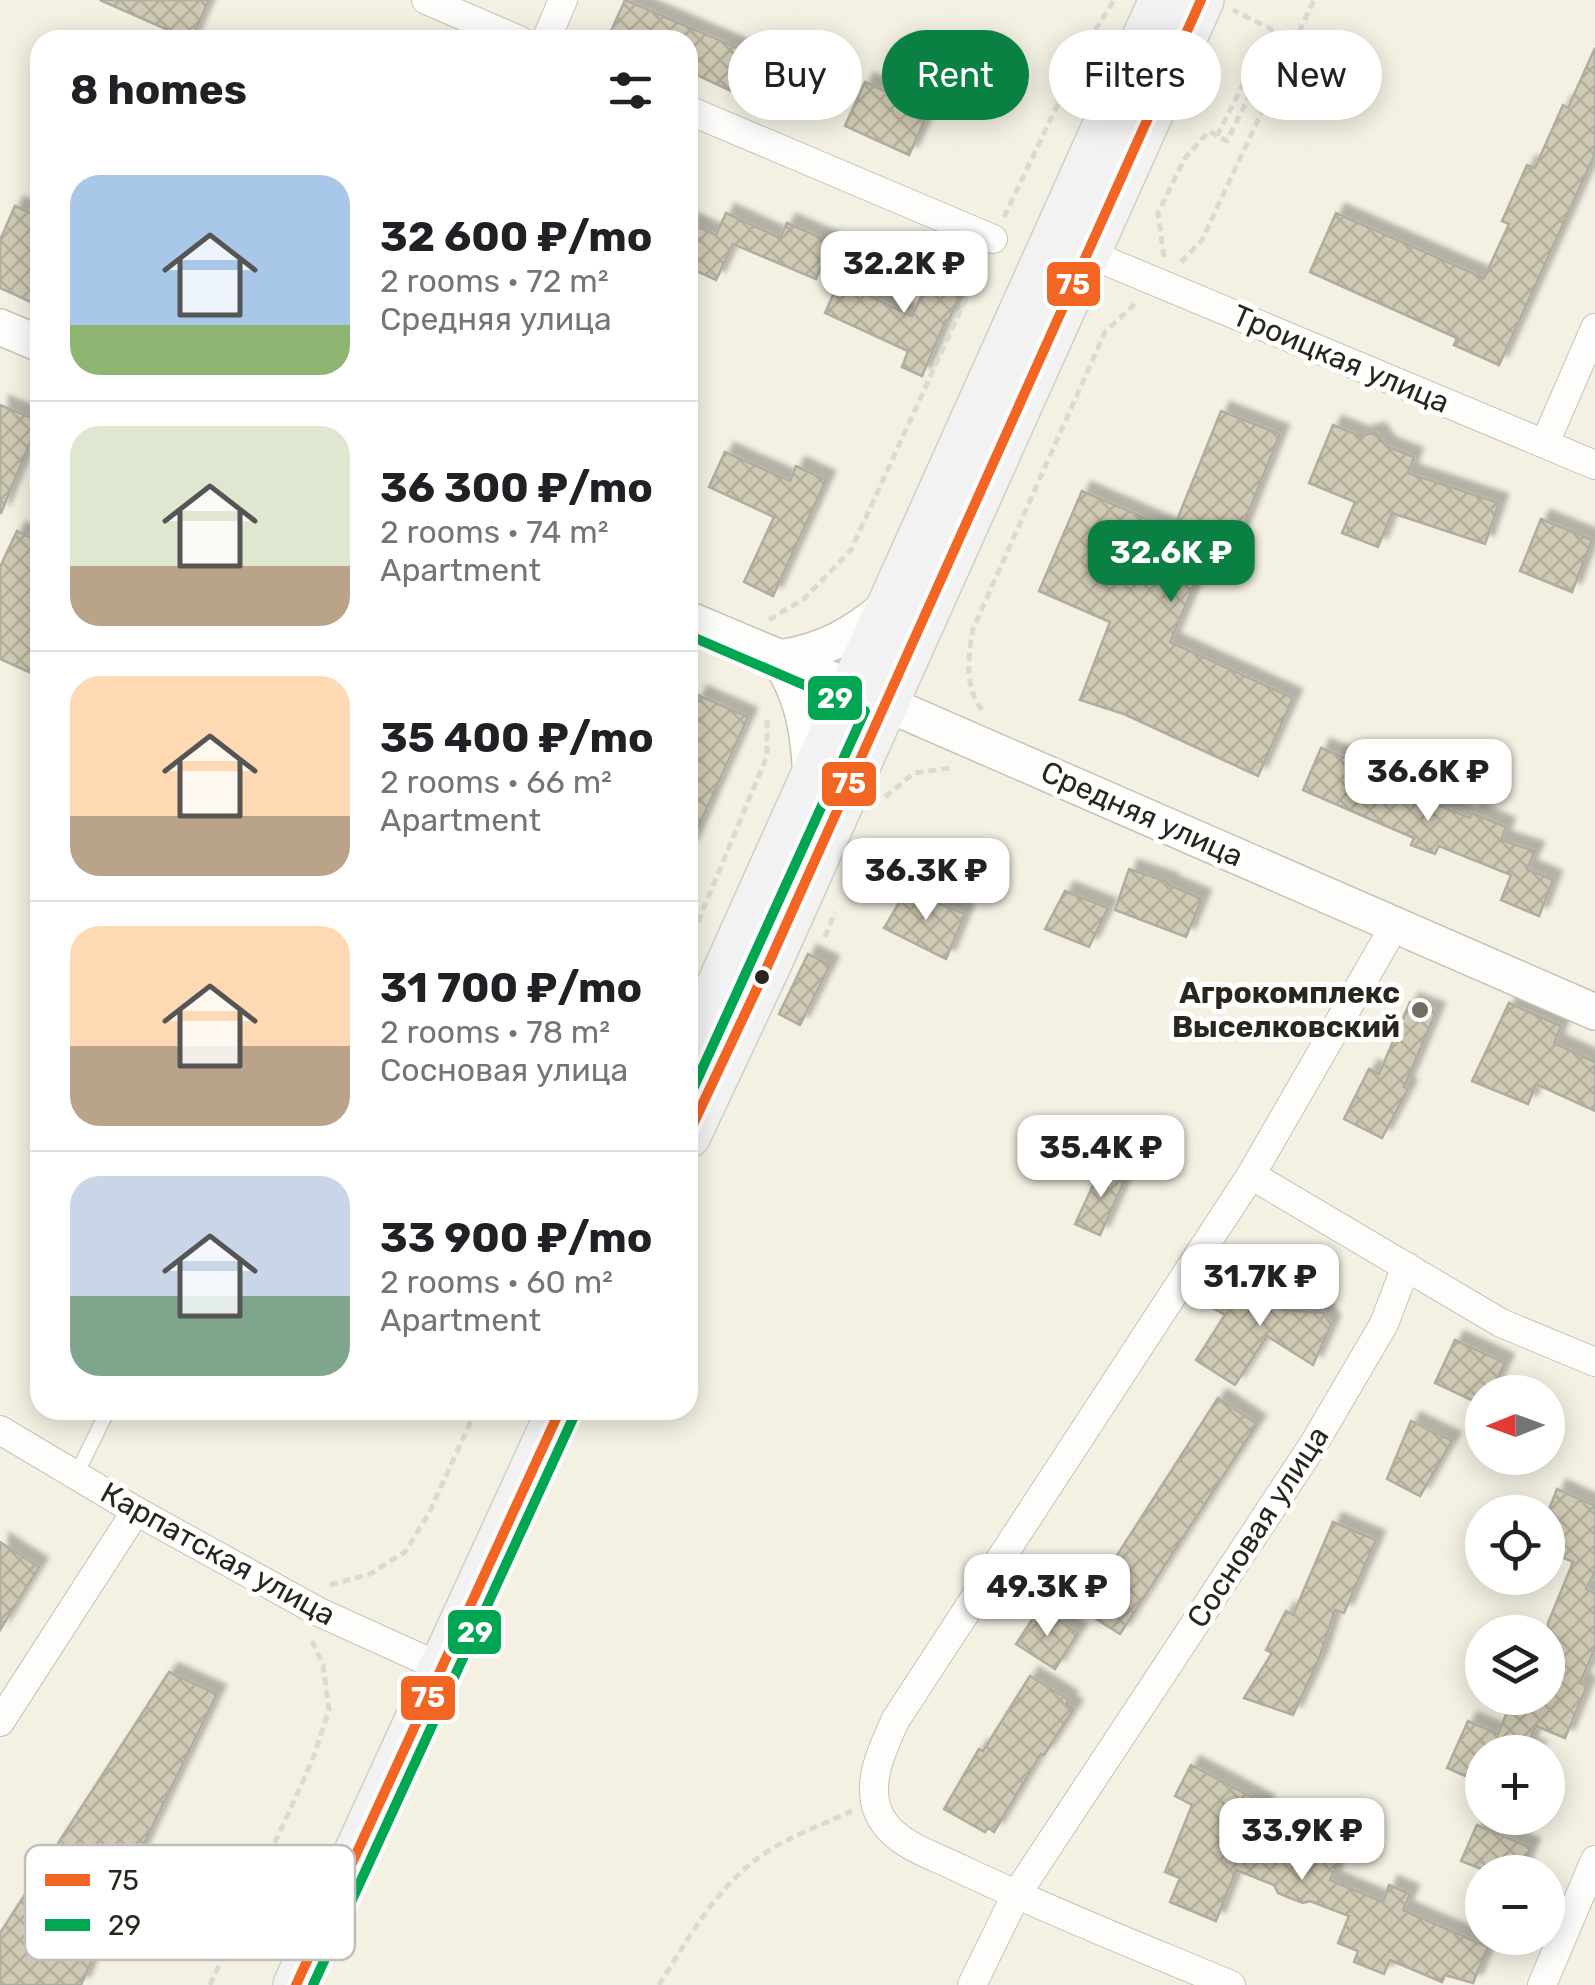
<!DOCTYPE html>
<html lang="en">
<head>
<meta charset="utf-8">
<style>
	:root { --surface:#fff; --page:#f2f2f2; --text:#202124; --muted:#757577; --line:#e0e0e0; --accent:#0b8043 }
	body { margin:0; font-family:Rubik,sans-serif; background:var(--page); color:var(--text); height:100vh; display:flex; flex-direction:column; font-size:38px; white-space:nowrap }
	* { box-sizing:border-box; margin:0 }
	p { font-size:32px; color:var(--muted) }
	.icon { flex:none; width:55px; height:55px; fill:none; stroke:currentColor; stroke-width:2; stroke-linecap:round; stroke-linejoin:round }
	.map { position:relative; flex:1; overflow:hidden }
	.side { position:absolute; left:30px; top:30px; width:668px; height:1390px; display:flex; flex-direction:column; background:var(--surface); border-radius:30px; box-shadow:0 5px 25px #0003 }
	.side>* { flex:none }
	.hud { position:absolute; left:728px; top:30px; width:718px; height:90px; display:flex; gap:20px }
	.needle { width:65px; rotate:269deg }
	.tools { position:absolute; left:1465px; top:1375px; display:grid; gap:20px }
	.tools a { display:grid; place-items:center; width:100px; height:100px; border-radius:50%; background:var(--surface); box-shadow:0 5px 25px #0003; font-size:50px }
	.price { position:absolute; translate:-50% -85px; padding:0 22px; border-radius:20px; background:#fff; color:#222; font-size:32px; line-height:65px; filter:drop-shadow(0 2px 5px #0008) }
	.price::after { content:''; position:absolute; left:50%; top:60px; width:30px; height:22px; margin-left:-15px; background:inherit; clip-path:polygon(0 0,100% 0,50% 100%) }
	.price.current { background:var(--accent); color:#fff }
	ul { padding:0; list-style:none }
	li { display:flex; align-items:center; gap:30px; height:250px; padding:0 40px }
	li+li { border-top:2px solid var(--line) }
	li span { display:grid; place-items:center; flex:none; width:280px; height:200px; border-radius:30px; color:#555 }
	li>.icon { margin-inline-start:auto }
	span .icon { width:120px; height:120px; fill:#fffc; stroke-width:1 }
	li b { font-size:42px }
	h2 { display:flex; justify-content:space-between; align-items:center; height:120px; padding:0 40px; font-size:42px }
	.pill { padding:0 35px; border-radius:45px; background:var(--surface); box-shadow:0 5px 25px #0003; font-size:35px; line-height:90px }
	.pill.current { background:var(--accent); color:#fff }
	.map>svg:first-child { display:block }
</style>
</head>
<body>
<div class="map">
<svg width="1595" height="1985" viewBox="0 0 1595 1985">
	<defs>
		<pattern id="building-cross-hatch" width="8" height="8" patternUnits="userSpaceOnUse" patternTransform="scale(2.5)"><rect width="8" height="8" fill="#d0cab4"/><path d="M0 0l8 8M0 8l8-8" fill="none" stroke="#b3ae9a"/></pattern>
		<filter id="shadow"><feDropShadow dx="9" dy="-9" stdDeviation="2.5" flood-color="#0004"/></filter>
	</defs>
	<rect width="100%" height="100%" fill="#f4f1e3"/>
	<g fill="url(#building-cross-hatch)" stroke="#afada2" stroke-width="2.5" filter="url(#shadow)">
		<path d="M100,0H209L191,40Z"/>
		<path d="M625,0L773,63L755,102L688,71V40H607Z"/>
		<path d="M1595,48V154L1499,365L1454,345L1457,338L1310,272L1336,213L1484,278L1509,224L1502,221L1527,165L1535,168L1563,105L1568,108Z"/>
		<path d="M865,82L929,111L909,155L845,126Z"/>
		<path d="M15,206L40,217V281L31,302L0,288V240Z"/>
		<path d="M726,213L780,238L787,223L831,242L816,279L733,244L716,280L688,267V222L716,235Z"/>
		<path d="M937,262L969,277L948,321L946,320L922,376L902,367L908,351L825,313L839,282L912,316Z"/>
		<path d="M0,405L39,421L1,513H0Z"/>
		<path d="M1221,411L1280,434L1239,536L1219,528L1170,642L1293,698L1258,776L1124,714L1080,700L1110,622L1039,591L1082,491L1173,530Z"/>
		<path d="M1333,425L1360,436L1376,432L1386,446L1414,457L1408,473L1499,503L1485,544L1392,513L1378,547L1342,533L1355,502L1309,483Z"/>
		<path d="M725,452L790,481L796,466L826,480L773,596L744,582L774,517L709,487Z"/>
		<path d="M1541,519L1592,540L1572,592L1520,571Z"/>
		<path d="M17,531L40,542V677L0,659V567Z"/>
		<path d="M698,695L748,717L688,850V719Z"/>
		<path d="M1321,748L1410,784L1407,792L1470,818L1472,813L1506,827L1501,840L1535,851L1527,869L1553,880L1539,916L1501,900L1511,875L1439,846L1435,854L1411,845L1414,838L1303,790Z"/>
		<path d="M1129,869L1168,882L1167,884L1202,899L1186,937L1115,910Z"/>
		<path d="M907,890L965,914L946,959L884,928Z"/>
		<path d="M1065,891L1108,908L1089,947L1045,929Z"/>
		<path d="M808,954L830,965L800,1025L779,1014Z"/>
		<path d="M1410,1002L1436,1012L1404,1087L1408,1089L1382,1138L1344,1119L1369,1069L1379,1074Z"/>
		<path d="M1509,1003L1561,1026L1554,1043L1595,1062V1111L1536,1084L1528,1104L1472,1081Z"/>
		<path d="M1103,1164L1127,1175L1100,1235L1075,1224Z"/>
		<path d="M1231,1279L1260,1297L1272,1279L1294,1293L1283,1310L1324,1313L1331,1325L1313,1365L1267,1336L1235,1385L1196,1360L1225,1315L1213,1308Z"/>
		<path d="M1455,1340L1505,1363L1491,1392H1482V1405L1435,1383Z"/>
		<path d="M1218,1398L1257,1424L1120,1634L1082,1610Z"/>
		<path d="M1411,1421L1452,1441L1420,1496L1387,1479Z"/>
		<path d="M1557,1489L1595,1506V1572L1586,1589L1595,1593V1648L1580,1683L1587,1686L1565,1738L1536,1726L1527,1747L1539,1752H1482V1783L1447,1768L1468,1721L1498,1734L1513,1698H1548V1623L1573,1562L1548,1551V1512Z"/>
		<path d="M1333,1522L1376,1540L1344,1613L1335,1610L1319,1659L1293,1715L1244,1698L1272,1653L1266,1650L1286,1611L1293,1615Z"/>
		<path d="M0,1542L39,1567L0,1630Z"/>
		<path d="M1040,1608L1078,1633L1055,1669L1016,1644Z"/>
		<path d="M169,1672L217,1694L131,1870L81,1985H0V1933Z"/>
		<path d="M1030,1676L1069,1700L1066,1704L1074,1709L1044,1755L1041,1754L994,1832L988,1828L985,1832L944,1809L979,1749L983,1751Z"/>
		<path d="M1191,1765L1265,1804L1256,1821L1341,1856L1330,1880L1383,1902L1389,1885L1410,1894L1403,1910L1488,1947L1473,1983L1445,1975L1442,1982L1390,1960L1384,1974L1354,1962L1358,1951L1338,1943L1349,1916L1310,1901L1303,1903L1290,1898L1278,1893L1274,1885L1236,1870L1216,1921L1170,1902L1180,1878L1165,1872L1192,1805L1175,1796Z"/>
		<path d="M1477,1825L1531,1848L1520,1872H1489L1461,1861Z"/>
	</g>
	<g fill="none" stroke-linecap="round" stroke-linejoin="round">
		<g stroke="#c6c3b8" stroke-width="16">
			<path id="service" d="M76,1475L108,1410"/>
		</g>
		<g stroke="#c6c3b8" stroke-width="30">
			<g id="minor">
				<path d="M426,0L519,40"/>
				<path d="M546,40L563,0"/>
				<path d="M688,110L993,239"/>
				<path d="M1087,253L1595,465"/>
				<path d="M1545,443L1595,328"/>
				<path d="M1251,1175L1501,1323L1595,1362"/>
				<path d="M0,1430L136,1511L319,1612L440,1667"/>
				<path d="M0,1722L136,1511"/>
				<path d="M972,1985L1016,1895L1313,1445L1384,1324L1406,1266"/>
				<path d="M1231,1985C1140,1947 1049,1911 961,1869C935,1856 899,1846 883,1821C862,1790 882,1749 896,1719L1251,1175L1395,925"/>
				<path d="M1542,1985L1595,1860"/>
			</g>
		</g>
		<g stroke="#c6c3b8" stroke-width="38">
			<g id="tertiary">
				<path d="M0,327L40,344"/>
				<path d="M688,619L854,689"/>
				<path d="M778,658C804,697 809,734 811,780"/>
				<path d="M778,658C822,652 854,635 887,606"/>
				<path d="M885,703L1595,1012"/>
			</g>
		</g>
		<g stroke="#d0cfc7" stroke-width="48">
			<g id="trunk">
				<path d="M688,1055L1162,0"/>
				<path d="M688,1135L767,967L1201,0"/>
				<path d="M296,1985L560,1410"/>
			</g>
		</g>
		<g stroke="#dadad5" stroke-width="5" stroke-dasharray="8 5" stroke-linecap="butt">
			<path d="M1217,136L1271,29L1233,10"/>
			<path d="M1004,217L1085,47L1114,0"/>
			<path d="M1164,257L1158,213L1185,158L1209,131L1227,141L1281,31L1296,38"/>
			<path d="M1181,262L1202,240L1314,0"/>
			<path d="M769,620L805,598L851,550L982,263"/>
			<path d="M982,710C964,686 968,657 973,629L1105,332L1137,302"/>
			<path d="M885,797L914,773L950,768"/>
			<path d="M825,937L835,912"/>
			<path d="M688,946L767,756V715"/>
			<path d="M330,1585L370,1574L405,1552L429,1513L476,1410"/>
			<path d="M210,1985L312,1761L329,1710L323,1665L312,1641"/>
			<path d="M659,1985C686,1942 713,1893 754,1861C782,1839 819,1826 852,1811"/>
		</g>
		<use href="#service" stroke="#fdfdfb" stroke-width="14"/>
		<use href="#minor" stroke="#fdfdfb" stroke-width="28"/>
		<use href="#tertiary" stroke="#fdfdfb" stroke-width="35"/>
		<use href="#trunk" stroke="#f2f2f3" stroke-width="45"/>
		<g stroke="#fff" stroke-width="18">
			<g id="bus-1">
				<path d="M688,1135L767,967L1201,0"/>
				<path d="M296,1985L560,1410"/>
			</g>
		</g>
		<g stroke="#fff" stroke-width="18">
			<g id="bus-2">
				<path d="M688,635L865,711L688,1100"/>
				<path d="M313,1985L574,1416"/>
			</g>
		</g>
		<use href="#bus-1" stroke="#f26522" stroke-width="10"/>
		<use href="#bus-2" stroke="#00a651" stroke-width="10"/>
	</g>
	<circle fill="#29271d" stroke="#fff" stroke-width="4" cx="762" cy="977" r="9"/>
	<circle fill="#706e62" stroke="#fff" stroke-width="4" cx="1420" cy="1010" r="10"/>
	<g text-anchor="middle" stroke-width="10" stroke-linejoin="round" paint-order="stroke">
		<g font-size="30" fill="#29271d" stroke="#fff">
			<text transform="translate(1341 359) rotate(23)" y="10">Троицкая улица</text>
			<text transform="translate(1142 814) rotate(24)" y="10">Средняя улица</text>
			<text transform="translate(1258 1527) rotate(-57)" y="10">Сосновая улица</text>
			<text transform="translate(218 1554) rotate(29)" y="10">Карпатская улица</text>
		</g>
		<g font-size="30" font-weight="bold" fill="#29271d" stroke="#fff" text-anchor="end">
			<text x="1400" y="1003">Агрокомплекс<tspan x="1400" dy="34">Выселковский</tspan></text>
		</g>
	</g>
	<rect x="25" y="1845" width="330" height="115" rx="15" fill="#fff" stroke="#bfbebb" stroke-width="2.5"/>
	<rect x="45" y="1874" width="45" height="12" fill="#f26522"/>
	<rect x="45" y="1919" width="45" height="12" fill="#00a651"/>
	<g font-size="28" fill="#29271d">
		<text x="108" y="1890">75</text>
		<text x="108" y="1935">29</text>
	</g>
	<g stroke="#fff" stroke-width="4">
		<rect x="1045" y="260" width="57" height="48" rx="10" fill="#f26522"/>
		<rect x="806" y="674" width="58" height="48" rx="10" fill="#00a651"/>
		<rect x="820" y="760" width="58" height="48" rx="10" fill="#f26522"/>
		<rect x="446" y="1608" width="57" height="48" rx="10" fill="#00a651"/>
		<rect x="399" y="1674" width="58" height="48" rx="10" fill="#f26522"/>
	</g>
	<g font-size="28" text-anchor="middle" font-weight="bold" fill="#fff">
		<text x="1073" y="294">75</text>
		<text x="835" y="708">29</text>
		<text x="849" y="793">75</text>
		<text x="475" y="1642">29</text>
		<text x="428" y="1707">75</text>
	</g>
</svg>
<div class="tools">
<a><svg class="needle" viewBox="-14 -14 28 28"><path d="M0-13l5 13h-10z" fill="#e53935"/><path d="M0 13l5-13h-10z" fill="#757577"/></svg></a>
<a><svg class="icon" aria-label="locate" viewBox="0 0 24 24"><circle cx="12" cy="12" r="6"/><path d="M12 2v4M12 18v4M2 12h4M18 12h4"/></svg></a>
<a><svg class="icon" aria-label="layers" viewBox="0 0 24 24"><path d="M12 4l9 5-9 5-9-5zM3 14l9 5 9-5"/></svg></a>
<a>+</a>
<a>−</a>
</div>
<b class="price" style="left:904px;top:316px">32.2K ₽</b>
<b class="price current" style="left:1171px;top:605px">32.6K ₽</b>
<b class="price" style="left:1428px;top:824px">36.6K ₽</b>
<b class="price" style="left:926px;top:923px">36.3K ₽</b>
<b class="price" style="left:1101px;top:1200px">35.4K ₽</b>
<b class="price" style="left:1260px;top:1329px">31.7K ₽</b>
<b class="price" style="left:1047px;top:1639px">49.3K ₽</b>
<b class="price" style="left:1302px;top:1883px">33.9K ₽</b>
<div class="hud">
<a class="pill">Buy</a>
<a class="pill current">Rent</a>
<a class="pill">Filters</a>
<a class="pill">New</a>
</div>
<section class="side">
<h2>8 homes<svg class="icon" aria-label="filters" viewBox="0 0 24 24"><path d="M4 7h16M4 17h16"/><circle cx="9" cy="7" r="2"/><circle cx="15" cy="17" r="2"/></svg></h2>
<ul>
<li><span style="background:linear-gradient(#a9c7e8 75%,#8fb573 0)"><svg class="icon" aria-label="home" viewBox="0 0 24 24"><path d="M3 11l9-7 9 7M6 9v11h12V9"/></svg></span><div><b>32 600 ₽/mo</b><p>2 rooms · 72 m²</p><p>Средняя улица</p></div></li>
<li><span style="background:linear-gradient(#dfe7d0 70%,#b9a48a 0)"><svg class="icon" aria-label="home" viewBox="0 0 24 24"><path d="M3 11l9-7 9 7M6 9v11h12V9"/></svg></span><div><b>36 300 ₽/mo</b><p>2 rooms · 74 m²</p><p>Apartment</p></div></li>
<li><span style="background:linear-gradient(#ffd9b3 70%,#b9a48a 0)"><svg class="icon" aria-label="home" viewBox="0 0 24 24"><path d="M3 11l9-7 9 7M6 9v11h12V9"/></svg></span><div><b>35 400 ₽/mo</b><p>2 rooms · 66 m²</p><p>Apartment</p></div></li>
<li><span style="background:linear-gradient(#ffd9b3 60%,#b9a48a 0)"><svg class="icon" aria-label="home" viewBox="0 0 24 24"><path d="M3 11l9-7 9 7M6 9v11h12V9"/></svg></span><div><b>31 700 ₽/mo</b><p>2 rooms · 78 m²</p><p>Сосновая улица</p></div></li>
<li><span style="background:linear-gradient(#c9d6e8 60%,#7fa58c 0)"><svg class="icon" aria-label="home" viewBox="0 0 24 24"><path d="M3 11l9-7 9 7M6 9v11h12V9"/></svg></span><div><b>33 900 ₽/mo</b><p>2 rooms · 60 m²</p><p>Apartment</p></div></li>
</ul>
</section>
</div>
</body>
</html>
